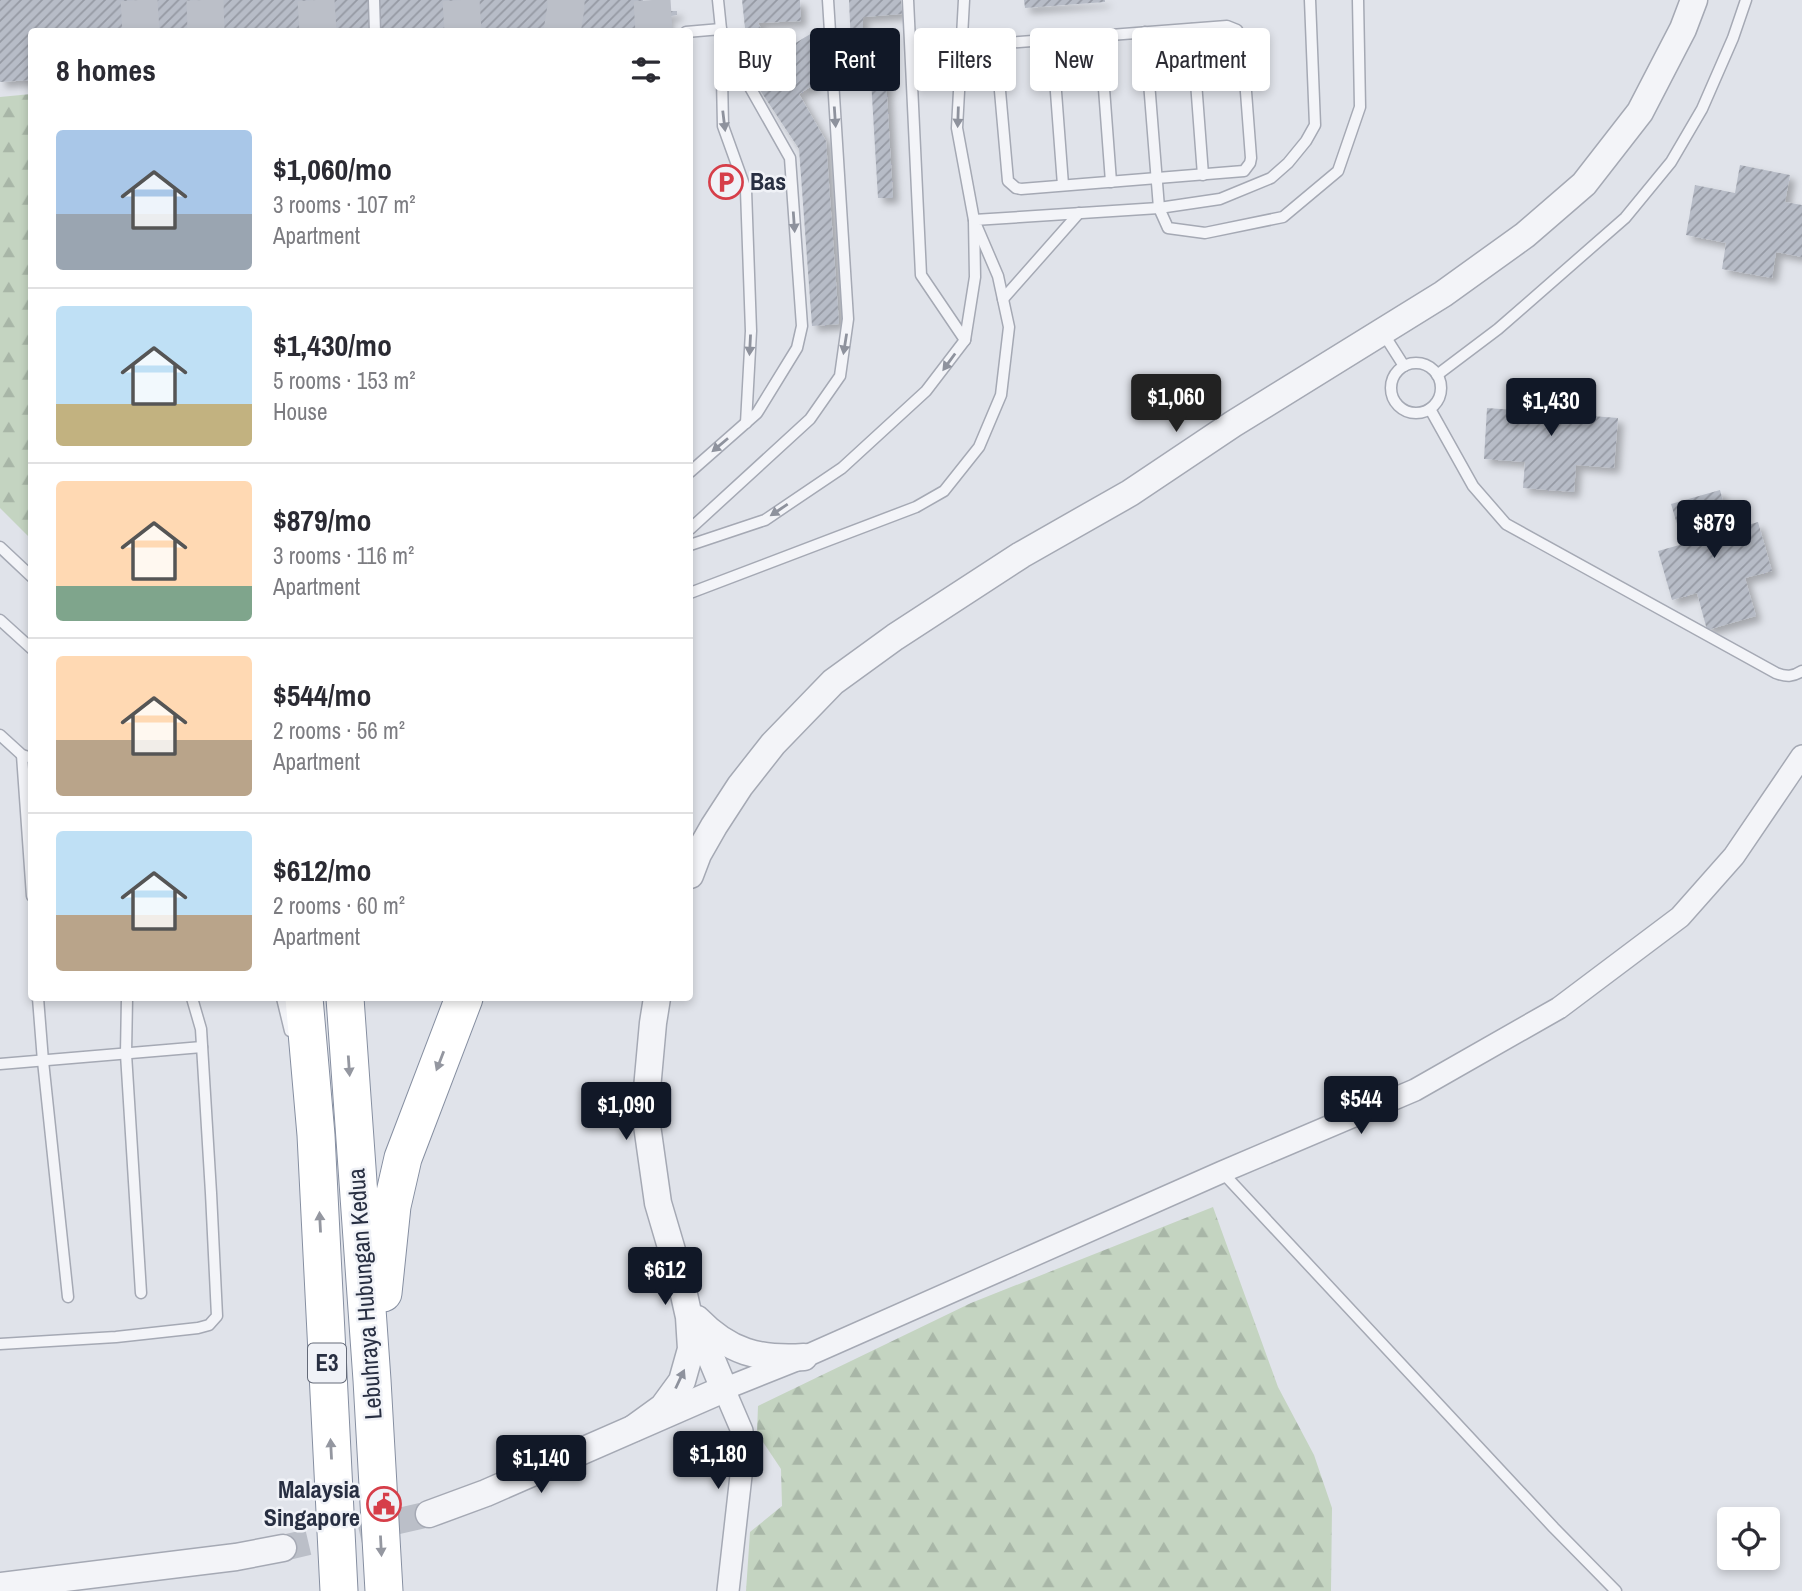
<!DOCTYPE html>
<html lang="en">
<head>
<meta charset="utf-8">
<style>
	:root { --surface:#fff; --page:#f7f7f7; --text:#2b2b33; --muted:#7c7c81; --line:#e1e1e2; --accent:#111827 }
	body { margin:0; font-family:"Archivo Narrow",sans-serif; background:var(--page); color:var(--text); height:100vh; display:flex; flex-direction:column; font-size:26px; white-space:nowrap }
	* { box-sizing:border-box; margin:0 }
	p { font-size:23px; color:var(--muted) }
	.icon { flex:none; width:38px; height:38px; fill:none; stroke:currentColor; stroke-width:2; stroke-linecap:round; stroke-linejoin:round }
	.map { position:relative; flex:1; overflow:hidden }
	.panel { position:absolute; left:28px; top:28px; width:665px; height:973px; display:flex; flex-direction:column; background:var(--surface); border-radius:7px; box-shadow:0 4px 10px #0003 }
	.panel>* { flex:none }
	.guide { position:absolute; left:714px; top:28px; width:665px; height:63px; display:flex; gap:14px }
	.fabs { position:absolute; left:1717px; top:1507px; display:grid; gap:14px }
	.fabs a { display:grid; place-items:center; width:63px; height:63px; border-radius:7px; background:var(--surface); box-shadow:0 4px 10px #0003; font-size:35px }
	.price { position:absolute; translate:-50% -60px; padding:0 16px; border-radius:7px; background:var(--accent); color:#fff; font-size:23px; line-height:46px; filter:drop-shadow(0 2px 4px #0008) }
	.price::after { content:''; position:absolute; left:50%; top:42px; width:21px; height:16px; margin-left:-10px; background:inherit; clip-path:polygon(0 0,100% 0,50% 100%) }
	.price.current { background:#222; color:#fff }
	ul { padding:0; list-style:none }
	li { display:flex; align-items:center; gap:21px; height:175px; padding:0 28px }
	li+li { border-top:2px solid var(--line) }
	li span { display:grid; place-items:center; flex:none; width:196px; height:140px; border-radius:7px; color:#555 }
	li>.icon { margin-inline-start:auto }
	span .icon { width:84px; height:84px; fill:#fffc; stroke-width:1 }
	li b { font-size:30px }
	h2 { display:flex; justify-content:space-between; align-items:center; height:84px; padding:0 28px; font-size:30px }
	.chip { padding:0 24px; border-radius:7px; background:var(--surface); box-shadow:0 4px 10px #0003; font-size:24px; line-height:63px }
	.chip.current { background:var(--accent); color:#fff }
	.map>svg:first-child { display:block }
</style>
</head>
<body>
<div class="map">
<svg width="1802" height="1591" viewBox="0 0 1802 1591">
	<defs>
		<pattern id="forest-firs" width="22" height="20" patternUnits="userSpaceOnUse" patternTransform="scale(1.75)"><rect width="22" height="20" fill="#c4d4c1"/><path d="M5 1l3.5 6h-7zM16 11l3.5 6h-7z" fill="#a8b6a7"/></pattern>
		<pattern id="building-hatch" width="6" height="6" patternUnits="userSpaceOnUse" patternTransform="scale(1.75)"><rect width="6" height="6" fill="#b7bcc7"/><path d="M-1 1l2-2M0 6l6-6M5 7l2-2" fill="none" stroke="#9599a3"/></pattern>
		<filter id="shadow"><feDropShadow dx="5.5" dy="5.5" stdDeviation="3.5" flood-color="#0004"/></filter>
	</defs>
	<rect width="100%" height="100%" fill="#e0e3ea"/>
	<g fill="url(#forest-firs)">
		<path d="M31,94H32L31,539L0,508V97Z"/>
		<path d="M1213,1207L1278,1387L1314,1455L1332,1508L1331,1591H746L750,1532L782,1506L781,1469L757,1433L758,1406L971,1303Z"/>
	</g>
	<g fill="url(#building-hatch)" filter="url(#shadow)">
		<path d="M0,0H643L644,11H677V15L666,17L670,32H32V80L0,82Z"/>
		<path d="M742,0H800L801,21L758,23L776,55L812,33L815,84L799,94L826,141L839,324L812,326L799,149L740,60L754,51L745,28Z"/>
		<path d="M849,0H901L902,14L863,17V29L883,28L893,198H878L869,46L851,47Z"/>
		<path d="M1024,0H1105V2L1025,8Z"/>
		<path d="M1740,165L1790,175L1785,202L1802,205V257L1776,252L1772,278L1722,269L1726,243L1686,235L1695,185L1735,193Z"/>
		<path d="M1530,383L1580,387L1579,415L1618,418L1614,468L1576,465L1574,492L1523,488L1525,462L1484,459L1487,408L1528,411Z"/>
		<path d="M1720,490L1731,530L1758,522L1772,571L1745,578L1756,616L1707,630L1697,593L1672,600L1658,551L1683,544L1671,504Z"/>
	</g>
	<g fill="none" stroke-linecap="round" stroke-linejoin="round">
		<path stroke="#bbbfc8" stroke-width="26" stroke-dasharray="26 13" stroke-linecap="butt" d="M283,1548L429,1514"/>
		<g stroke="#bbbfc8" stroke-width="37" stroke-dasharray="37 18" stroke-linecap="butt">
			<path d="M139,0L141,32"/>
			<path d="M205,0L206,32"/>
			<path d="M316,0L318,32"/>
			<path d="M461,0L463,32"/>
			<path d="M652,0L654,32"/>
			<path d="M562,32L566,7V0"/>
		</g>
		<g stroke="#a5a9b4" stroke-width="13">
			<g id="service">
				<path d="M374,0L375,32"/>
				<path d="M908,0L921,275L965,340"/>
				<path d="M1227,26L1237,30L1242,39L1251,158L1250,163L1244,171L1021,189L1016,188L1008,181L997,57L998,51L1005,43Z"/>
				<path d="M1192,29L1203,175"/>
				<path d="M686,32L721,29L723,126L746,190L751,331L746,423"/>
				<path d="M1145,32L1159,208L1168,228L1205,233L1283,217L1338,171L1360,107L1358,0"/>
				<path d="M1100,35L1111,182"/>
				<path d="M1052,39L1063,185"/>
				<path d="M1003,299L1079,213"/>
				<path d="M1383,333L1404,366"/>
				<circle cx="1416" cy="388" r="25"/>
				<path d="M1437,375L1498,329L1625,218L1671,162L1702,109L1733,38L1746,0"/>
				<path d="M1430,409L1473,486L1506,524L1776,673C1786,677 1793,677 1802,671"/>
				<path d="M690,472L757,413L797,348L802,326L790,158L725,43L721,29L718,0"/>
				<path d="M690,529L810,419L840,376L848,319L828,0"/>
				<path d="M690,545L765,520L842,468L926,391L965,340L975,277L974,220L957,128L964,0"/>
				<path d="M0,547L32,577"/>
				<path d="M690,593L916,507L944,491L979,447L1001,395L1009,327L998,276L974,220L1159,208L1220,199L1271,178L1288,163L1306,141L1315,125L1310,0"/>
				<path d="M0,620L32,649"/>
				<path d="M0,735L22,755L32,758"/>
				<path d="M22,755L32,896"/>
				<path d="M38,998L43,1061L68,1297"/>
				<path d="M127,998L126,1054L141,1293"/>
				<path d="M282,998L290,1031"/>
				<path d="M0,1064L202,1047"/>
				<path d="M1222,1172L1554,1528L1616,1591"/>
				<path d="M0,1344L116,1337L198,1328L209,1325L217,1316L211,1193L201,1029L192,998"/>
			</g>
		</g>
		<g stroke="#a5a9b4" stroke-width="24">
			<path id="minor" d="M728,1591L744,1449L742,1431L724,1389L804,1357L1222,1172L1415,1090L1559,1008L1680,917L1734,856L1802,756"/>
		</g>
		<g stroke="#a5a9b4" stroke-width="29">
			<g id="tertiary">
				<path d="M690,875L698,854L714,826L740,786L773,744L833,682L895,637L1021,555L1130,493L1233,424L1443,294L1525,235L1584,184L1640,112L1683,29L1694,0"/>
				<path d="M697,1319C729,1352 759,1360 804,1357"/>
				<path d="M634,1428L663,1407L682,1381L691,1349L689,1317L681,1281L658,1203L645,1111L653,1023L657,998"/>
				<path d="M429,1514L486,1493L724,1389L695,1319"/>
				<path d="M0,1586L236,1557L283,1548"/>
			</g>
		</g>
		<g stroke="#868fa1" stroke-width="39">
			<g id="motorway">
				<path d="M304,998L316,1135L339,1591"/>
				<path d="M345,998L372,1380L384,1591"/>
				<path d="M383,1293L392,1206L403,1158L464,998"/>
			</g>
		</g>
		<use href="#service" stroke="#f3f4f8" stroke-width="10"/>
		<use href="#minor" stroke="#f3f4f8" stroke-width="21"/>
		<use href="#tertiary" stroke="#f3f4f8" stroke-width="26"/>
		<use href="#motorway" stroke="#fff" stroke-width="37"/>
	</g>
	<defs><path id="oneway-solid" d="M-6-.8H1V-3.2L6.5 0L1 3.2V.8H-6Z" transform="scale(1.75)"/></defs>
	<g fill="#8e929d">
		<use href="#oneway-solid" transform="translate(835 117) rotate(86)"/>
		<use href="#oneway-solid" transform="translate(958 117) rotate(92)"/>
		<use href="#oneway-solid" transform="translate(724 121) rotate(83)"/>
		<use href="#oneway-solid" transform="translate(794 222) rotate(86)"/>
		<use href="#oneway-solid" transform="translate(845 344) rotate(99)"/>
		<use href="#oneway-solid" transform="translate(750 345) rotate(93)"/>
		<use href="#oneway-solid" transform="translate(949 362) rotate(126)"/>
		<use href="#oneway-solid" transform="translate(720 445) rotate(140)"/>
		<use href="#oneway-solid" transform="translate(779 510) rotate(146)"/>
		<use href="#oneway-solid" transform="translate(680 1379) rotate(-65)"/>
	</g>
	<g fill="#9497a0">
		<use href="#oneway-solid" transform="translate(440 1061) rotate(111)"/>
		<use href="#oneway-solid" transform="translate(349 1066) rotate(86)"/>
		<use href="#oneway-solid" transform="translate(320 1222) rotate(-93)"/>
		<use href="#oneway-solid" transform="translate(331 1449) rotate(-93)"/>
		<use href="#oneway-solid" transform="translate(381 1546) rotate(87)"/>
	</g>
	<defs>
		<g id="parking-ring" transform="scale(1.75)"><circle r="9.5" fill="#f0f2f7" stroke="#d63e49" stroke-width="1.5"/><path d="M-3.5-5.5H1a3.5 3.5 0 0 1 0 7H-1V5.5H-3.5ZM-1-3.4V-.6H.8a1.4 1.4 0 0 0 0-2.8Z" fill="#d63e49"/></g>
		<g id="civic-ring" transform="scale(1.75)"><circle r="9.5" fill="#f0f2f7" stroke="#d63e49" stroke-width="1.5"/><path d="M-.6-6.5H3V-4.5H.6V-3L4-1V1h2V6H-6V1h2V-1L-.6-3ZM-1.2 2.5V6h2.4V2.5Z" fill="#d63e49"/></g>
	</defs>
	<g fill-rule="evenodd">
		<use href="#parking-ring" x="726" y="182"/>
		<use href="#civic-ring" x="384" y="1504"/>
	</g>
	<g text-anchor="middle" stroke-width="5" stroke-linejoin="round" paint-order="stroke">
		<rect fill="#f0f2f7" stroke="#646a78" stroke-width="2" x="308" y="1343.5" width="38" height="39" rx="5"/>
		<g font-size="23" font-weight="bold" fill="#282f42">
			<text x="327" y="1371">E3</text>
		</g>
		<g font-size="24" font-weight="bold" fill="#282f42" stroke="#f0f2f7" text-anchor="start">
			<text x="750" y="190">Bas</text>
			<text x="360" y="1498" text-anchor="end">Malaysia<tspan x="360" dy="28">Singapore</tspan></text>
		</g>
		<g font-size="24" fill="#282f42" stroke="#f0f2f7">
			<text transform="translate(365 1294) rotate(-94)" y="8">Lebuhraya Hubungan Kedua</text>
		</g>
	</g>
</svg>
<div class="fabs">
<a><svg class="icon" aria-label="locate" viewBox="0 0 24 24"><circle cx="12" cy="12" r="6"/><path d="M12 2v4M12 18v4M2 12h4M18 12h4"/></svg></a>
</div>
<b class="price current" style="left:1176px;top:434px">$1,060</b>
<b class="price" style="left:1551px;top:438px">$1,430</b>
<b class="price" style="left:1714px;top:560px">$879</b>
<b class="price" style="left:1361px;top:1136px">$544</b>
<b class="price" style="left:626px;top:1142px">$1,090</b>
<b class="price" style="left:665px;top:1307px">$612</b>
<b class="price" style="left:718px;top:1491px">$1,180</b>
<b class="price" style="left:541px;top:1495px">$1,140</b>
<div class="guide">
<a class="chip">Buy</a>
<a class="chip current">Rent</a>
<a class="chip">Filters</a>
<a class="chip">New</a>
<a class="chip">Apartment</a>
</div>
<section class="panel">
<h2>8 homes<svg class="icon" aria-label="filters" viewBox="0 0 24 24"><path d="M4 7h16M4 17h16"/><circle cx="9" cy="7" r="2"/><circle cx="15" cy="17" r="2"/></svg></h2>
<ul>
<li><span style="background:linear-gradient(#a9c7e8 60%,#9aa5b1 0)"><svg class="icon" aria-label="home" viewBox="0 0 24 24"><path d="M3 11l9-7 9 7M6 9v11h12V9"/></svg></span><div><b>$1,060/mo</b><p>3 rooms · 107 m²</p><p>Apartment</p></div></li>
<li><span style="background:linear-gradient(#bfe0f5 70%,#c2b280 0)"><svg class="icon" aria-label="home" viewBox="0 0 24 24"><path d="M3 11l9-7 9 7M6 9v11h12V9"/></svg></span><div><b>$1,430/mo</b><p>5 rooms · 153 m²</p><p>House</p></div></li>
<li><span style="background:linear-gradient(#ffd9b3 75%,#7fa58c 0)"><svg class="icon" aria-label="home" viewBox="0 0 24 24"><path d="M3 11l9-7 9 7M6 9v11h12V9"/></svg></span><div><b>$879/mo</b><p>3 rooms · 116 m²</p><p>Apartment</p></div></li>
<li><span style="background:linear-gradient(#ffd9b3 60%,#b9a48a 0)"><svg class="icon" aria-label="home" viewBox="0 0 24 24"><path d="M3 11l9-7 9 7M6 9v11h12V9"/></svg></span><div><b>$544/mo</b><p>2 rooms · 56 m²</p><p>Apartment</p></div></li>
<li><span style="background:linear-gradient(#bfe0f5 60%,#b9a48a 0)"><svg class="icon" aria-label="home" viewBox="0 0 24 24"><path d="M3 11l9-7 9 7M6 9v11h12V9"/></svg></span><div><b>$612/mo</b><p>2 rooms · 60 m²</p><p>Apartment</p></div></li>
</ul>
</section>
</div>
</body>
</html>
